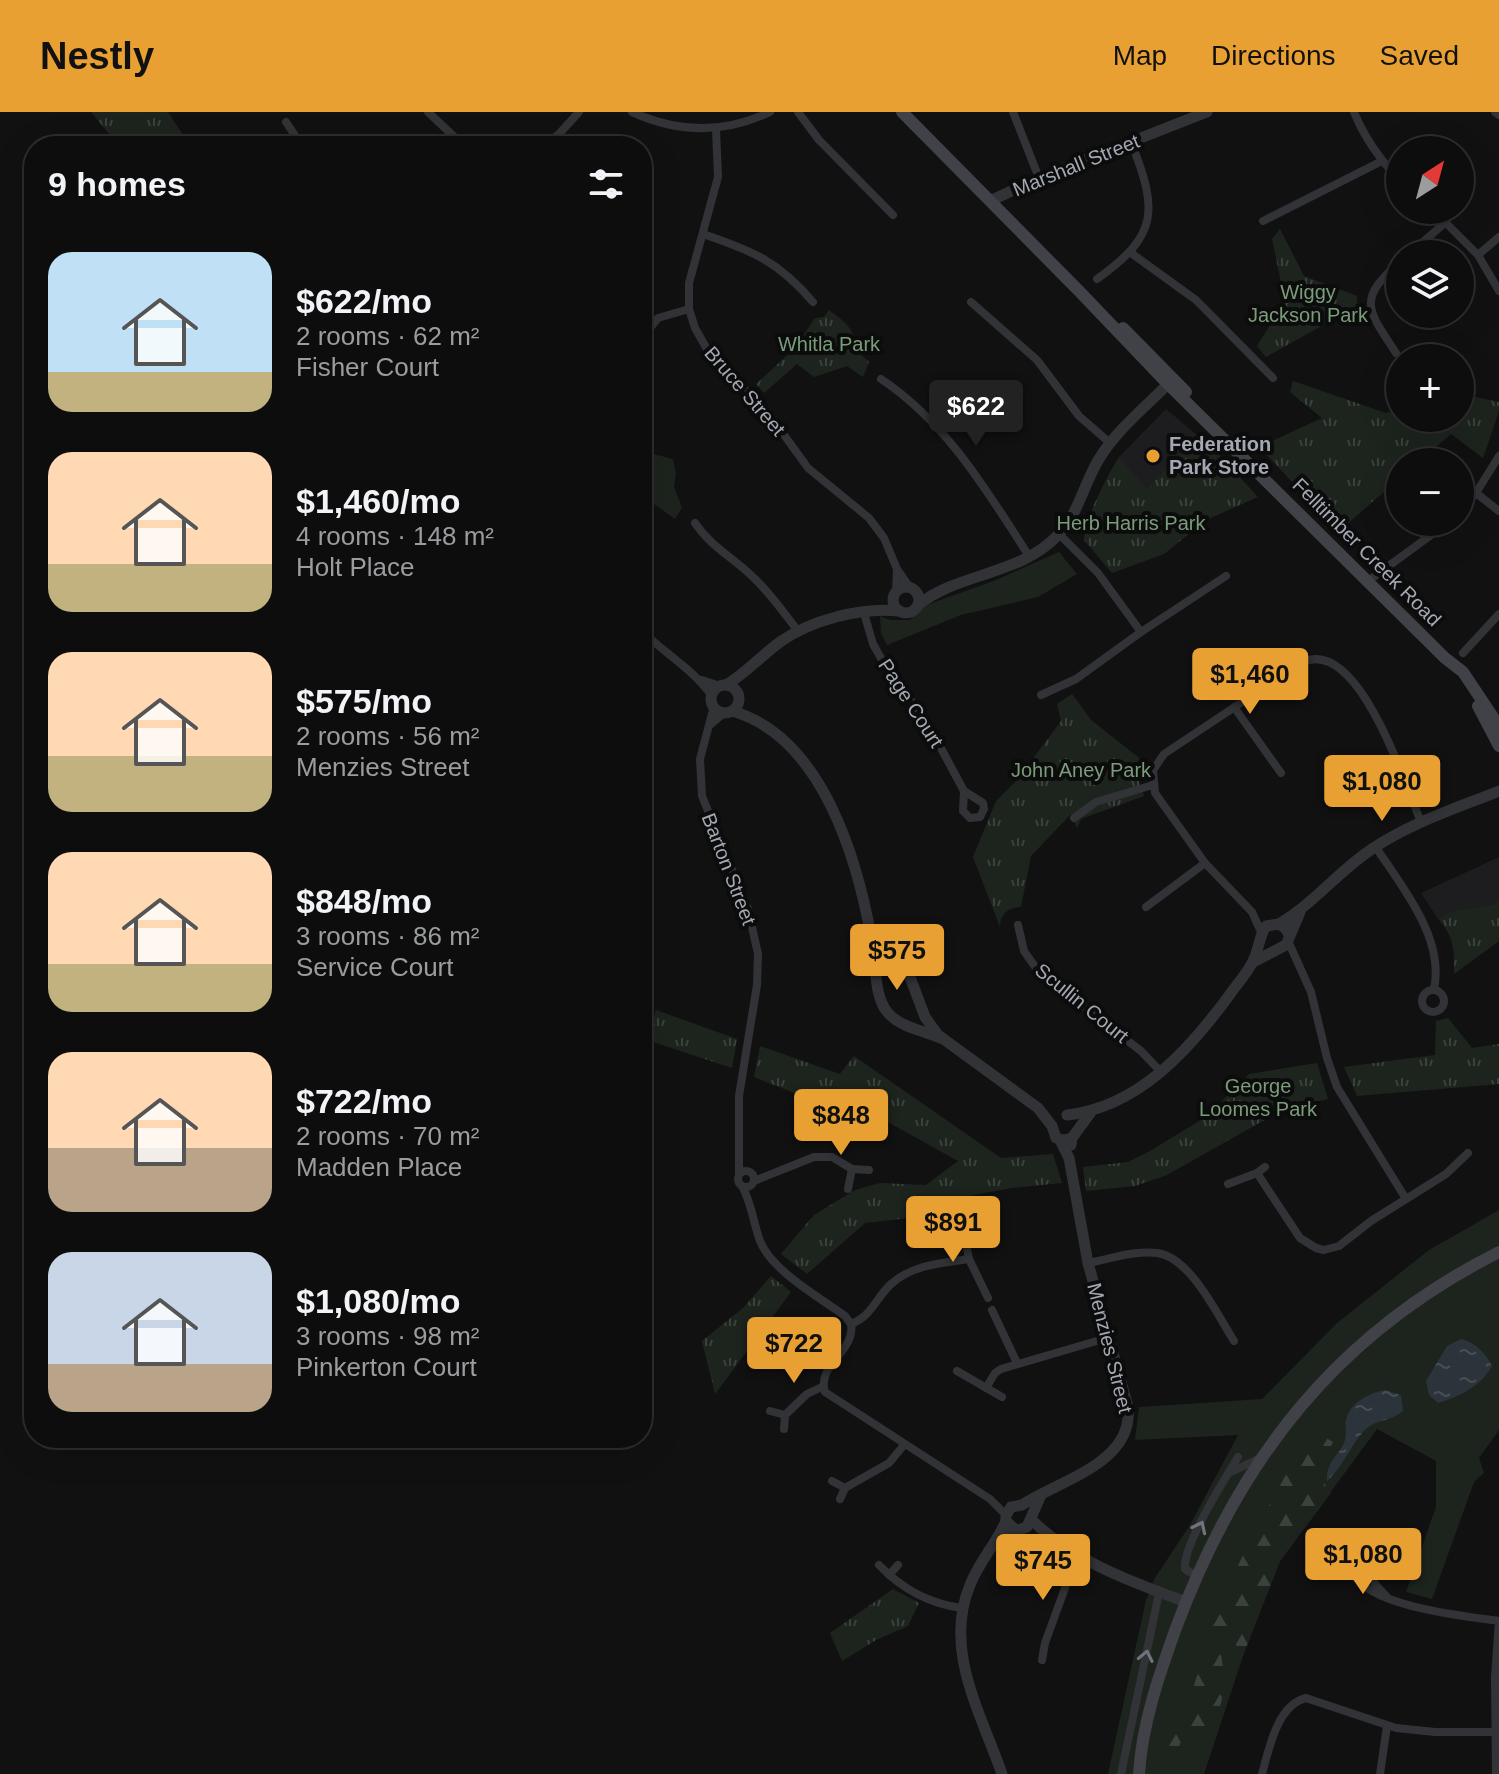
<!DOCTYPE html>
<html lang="en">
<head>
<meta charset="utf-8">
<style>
	:root { --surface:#0d0d0e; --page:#1b1b1c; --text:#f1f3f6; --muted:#9a9c9e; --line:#2d2d2e; --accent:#e8a033 }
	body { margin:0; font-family:Helvetica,sans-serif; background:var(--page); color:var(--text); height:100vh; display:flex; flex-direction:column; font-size:30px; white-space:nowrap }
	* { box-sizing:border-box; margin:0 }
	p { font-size:26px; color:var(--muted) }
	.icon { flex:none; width:44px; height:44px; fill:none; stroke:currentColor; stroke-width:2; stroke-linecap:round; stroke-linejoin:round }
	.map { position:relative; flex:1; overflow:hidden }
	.panel { position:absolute; left:24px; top:24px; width:628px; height:1312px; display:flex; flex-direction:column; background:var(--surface); border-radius:32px; box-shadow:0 8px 32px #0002,0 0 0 2px var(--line) }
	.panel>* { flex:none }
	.needle { width:52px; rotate:36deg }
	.fabs { position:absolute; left:1386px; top:24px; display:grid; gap:16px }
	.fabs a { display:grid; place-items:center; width:88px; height:88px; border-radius:50%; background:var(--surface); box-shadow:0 8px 32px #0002,0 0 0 2px var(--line); font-size:40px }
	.price { position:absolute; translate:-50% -68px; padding:0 18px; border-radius:8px; background:var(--accent); color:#111; font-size:26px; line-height:52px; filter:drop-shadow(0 2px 4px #0008) }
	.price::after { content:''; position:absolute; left:50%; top:48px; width:24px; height:18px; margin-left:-12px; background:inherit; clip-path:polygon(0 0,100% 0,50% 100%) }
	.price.active { background:#222; color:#fff }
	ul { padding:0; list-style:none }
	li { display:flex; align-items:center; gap:24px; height:200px; padding:0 24px }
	li span { display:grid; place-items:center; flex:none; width:224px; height:160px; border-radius:24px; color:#555 }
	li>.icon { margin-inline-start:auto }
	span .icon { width:96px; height:96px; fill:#fffc; stroke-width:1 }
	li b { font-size:34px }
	h2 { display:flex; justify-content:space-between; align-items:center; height:96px; padding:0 24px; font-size:34px }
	header { display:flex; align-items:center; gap:48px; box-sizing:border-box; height:112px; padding:0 40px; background:var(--accent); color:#111 }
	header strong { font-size:38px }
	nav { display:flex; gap:44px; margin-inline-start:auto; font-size:28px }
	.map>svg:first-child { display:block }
</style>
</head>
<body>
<header>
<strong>Nestly</strong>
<nav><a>Map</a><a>Directions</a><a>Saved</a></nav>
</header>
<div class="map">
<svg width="1499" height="1662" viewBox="0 0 1499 1662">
	<defs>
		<pattern id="forest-firs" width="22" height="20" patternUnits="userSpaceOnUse" patternTransform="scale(2)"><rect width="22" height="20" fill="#1d241e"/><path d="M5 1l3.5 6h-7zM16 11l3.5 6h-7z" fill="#3b413c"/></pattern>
		<pattern id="park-tufts" width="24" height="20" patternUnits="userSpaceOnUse" patternTransform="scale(2)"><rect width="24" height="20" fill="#1d241e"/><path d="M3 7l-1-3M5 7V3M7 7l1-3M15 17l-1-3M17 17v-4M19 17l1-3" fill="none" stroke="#3b413c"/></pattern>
		<pattern id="water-ripples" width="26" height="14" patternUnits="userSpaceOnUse" patternTransform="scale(2)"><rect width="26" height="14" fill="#2b343a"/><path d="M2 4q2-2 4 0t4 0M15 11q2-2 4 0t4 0" fill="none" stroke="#474f54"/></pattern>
	</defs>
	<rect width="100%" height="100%" fill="#111112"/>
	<g fill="#1d1d1f">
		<path d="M1166,297L1198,324L1147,376L1119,345Z"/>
		<path d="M1499,745V785L1494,792L1451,799L1438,807L1421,781Z"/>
	</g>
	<g fill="#1d241e">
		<path d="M642,339L673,347L676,362L674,374L682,396L675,407L654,392L642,393Z"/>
		<path d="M1059,440L1077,462L1038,485L961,503L887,533L881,521L880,504L890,508H910L924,494L996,468Z"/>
		<path d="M1499,1098V1318L1479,1346L1484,1361L1474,1370L1432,1487L1406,1480L1436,1395V1349L1377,1317L1280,1449L1244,1541L1204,1662H1108L1146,1488L1155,1466L1190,1413L1238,1323L1135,1328L1139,1295L1262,1287L1337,1211L1429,1138Z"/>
	</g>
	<path fill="url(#forest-firs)" d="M1323,1324L1333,1330L1318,1363L1331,1381L1280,1449L1244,1541L1232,1529L1220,1538C1226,1566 1228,1598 1203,1618C1197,1624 1187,1627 1180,1631L1174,1661L1170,1662L1162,1649C1164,1639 1165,1624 1170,1615C1175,1608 1182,1604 1188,1595L1214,1503L1245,1439L1297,1342Z"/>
	<g fill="url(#park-tufts)">
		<path d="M91,0H168L190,34H119Z"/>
		<path d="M1280,117L1304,164L1357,184V194L1266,245L1257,234L1285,189L1272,127Z"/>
		<path d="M829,198C845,210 855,216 855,237L869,250L863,265L847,254L814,265L797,252L764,281L756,272L793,238L815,206L824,205Z"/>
		<path d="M1293,269L1386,301L1400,297V306H1460L1461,282L1499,290V299L1483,346L1451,322L1418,350H1400V366L1339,419L1259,335L1322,306L1290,280Z"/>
		<path d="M1190,332L1212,335L1258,385L1206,408L1164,442L1112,461L1084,428C1085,406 1107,364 1119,345L1147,376Z"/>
		<path d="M1072,582L1091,608L1143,649L1137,664L1144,684L1081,707L1077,716L1071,702L1031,744L1021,795C1008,795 1000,802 1000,815L973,745L996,689L1017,668L1061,609L1057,592Z"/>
		<path d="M1499,785V829L1454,862C1455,841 1454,823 1438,807L1451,799L1494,792Z"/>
		<path d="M656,898L737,927L732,956L647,928Z"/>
		<path d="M1448,906L1472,936L1499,932V972L1357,984L1344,955L1435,943L1436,909Z"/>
		<path d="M760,934L840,962L854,944L1001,1046L1053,1042L1062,1071L1012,1076L968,1084L918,1105L865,1111L807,1162L781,1142L814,1103L855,1078L880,1071L926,1073L958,1049L868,999L839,988H812L754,965Z"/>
		<path d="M1317,951L1328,987L1282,998L1167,1063L1135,1074L1086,1079L1083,1055L1128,1050L1150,1039L1206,1005L1249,962Z"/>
		<path d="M771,1164L791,1180L715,1282L702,1229L743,1196Z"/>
		<path d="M893,1477L919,1491L908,1514L876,1528L842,1549L830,1521Z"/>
	</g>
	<g fill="url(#water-ripples)">
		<path d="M1461,1227C1476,1231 1485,1241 1492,1254C1480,1275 1460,1284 1438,1291L1429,1283L1426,1269L1447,1234Z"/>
		<path d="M1385,1278L1401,1283L1403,1299C1392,1309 1378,1307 1367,1316C1353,1328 1342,1357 1327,1369C1326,1348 1340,1344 1345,1328C1347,1322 1345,1315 1346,1309C1349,1291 1369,1281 1385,1278Z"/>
	</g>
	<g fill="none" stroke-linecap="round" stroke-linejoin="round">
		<g stroke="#323337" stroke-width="8">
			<path d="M428,0L464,34"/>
			<path d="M632,0C678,21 724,22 770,0"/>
			<path d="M798,0L819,28L893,103"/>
			<path d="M1013,0L1039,66"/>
			<path d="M1354,0C1365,27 1380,48 1400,68"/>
			<path d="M1495,0L1499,3"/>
			<path d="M286,10L302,34"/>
			<path d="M716,17L718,65L689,171V197L695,216L712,246L766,298L808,356L869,406L884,426L897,457L910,476"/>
			<path d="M543,34L559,22L579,0"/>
			<path d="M1433,98L1478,143L1499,179"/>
			<path d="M1263,109L1382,49"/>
			<path d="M703,122C753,139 778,149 813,190"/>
			<path d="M1131,141L1196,188L1273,266"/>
			<path d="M1409,142L1446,110"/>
			<path d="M1478,143L1499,125"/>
			<path d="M1097,167C1159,123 1158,98 1131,30"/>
			<path d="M971,190L1037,248L1079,304L1110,331"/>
			<path d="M642,226L658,206L689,197"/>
			<path d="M1396,241C1368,198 1356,188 1400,150"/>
			<path d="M881,267C947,311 987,379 1029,444"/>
			<path d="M1476,381L1499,399"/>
			<path d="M1460,400L1476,381L1499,344"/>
			<path d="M695,411C711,435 734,446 754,466C771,482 784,501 798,519"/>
			<path d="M1059,422L1098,461L1141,520"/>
			<path d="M1368,469L1449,410"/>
			<path d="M896,481L897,458"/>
			<path d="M864,501L873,532L882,548L929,614L964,679L983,691L984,697L980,705L970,706L963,699L964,679"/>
			<path d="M642,519C664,541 694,558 712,584"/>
			<path d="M1463,541L1499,502"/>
			<path d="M702,568L720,574"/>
			<path d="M1041,583L1076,567L1141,520L1226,464"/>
			<path d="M714,594L700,647L702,684L748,797L758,842L757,873L739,984V1061"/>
			<path d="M1234,595L1281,661"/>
			<path d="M710,613L724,601"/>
			<path d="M1074,706L1096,690L1153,673"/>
			<path d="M1375,734C1402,775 1445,826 1434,877"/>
			<path d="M1146,795L1205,751"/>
			<path d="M1018,813L1024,839L1038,859L1141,939L1161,960"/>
			<path d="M1262,822L1252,800L1205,751L1155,681L1153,658L1164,642L1301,551C1358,521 1405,673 1421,710"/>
			<path d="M1288,829L1311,880L1327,946L1337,975L1406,1087"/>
			<circle cx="1433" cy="889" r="11"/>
			<circle cx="746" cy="1067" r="8"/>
			<path d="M1257,1061L1300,1126L1316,1136L1324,1138L1339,1134L1371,1109L1446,1062L1468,1041"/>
			<path d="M754,1069L814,1045H832L852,1057"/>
			<path d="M1228,1072L1257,1061L1265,1055"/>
			<path d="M742,1074C752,1092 753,1110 760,1129C772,1159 819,1185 845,1204L851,1212C856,1239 816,1253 825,1280L990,1387L1006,1403"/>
			<path d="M848,1077L852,1057L869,1058"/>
			<path d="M961,1105L969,1147L988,1186"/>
			<path d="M1088,1151C1109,1147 1136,1138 1157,1141C1190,1145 1217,1202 1234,1229"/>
			<path d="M992,1198L1017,1251"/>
			<path d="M851,1212C872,1204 875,1187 891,1172C912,1153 941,1151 969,1147"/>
			<path d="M957,1259L1002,1285"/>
			<path d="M986,1276L995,1261L1001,1257L1107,1226"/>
			<path d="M770,1299L785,1303L784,1317"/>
			<path d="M785,1303L807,1282L822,1275"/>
			<path d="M1229,1361L1260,1346"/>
			<path d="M832,1369L845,1376L840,1387"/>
			<path d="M845,1376L889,1351L904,1333"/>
			<path d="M879,1453C902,1477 930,1492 962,1496"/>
			<path d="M889,1463L898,1453"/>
			<path d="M1198,1465L1185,1457C1182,1434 1225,1367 1238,1345"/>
			<path d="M1387,1485L1375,1472L1369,1454L1362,1450L1355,1452L1352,1461C1371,1495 1463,1504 1499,1509"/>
			<path d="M1042,1548L1045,1531L1077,1443"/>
			<path d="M1121,1662L1159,1481"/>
			<path d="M1262,1662C1269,1637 1277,1593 1306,1586L1396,1616L1435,1620H1495"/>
			<path d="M1380,1662L1387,1614"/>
			<path d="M1496,1662L1495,1565L1499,1509"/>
		</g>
		<g stroke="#323337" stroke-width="11">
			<path d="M990,89L1039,66L1207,0"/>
			<circle cx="906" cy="488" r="13"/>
			<path d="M918,493C959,460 1020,464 1059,422C1079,401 1084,371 1099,347C1117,317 1149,292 1173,267"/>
			<path d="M726,573C746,561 761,544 780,530C811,508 861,495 899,499"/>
			<circle cx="725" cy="587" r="14"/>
			<path d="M732,599C823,625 858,749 872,830C876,851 874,886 888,901C901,916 926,919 943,927"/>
			<path d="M1279,812C1315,791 1340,757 1375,735C1413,710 1457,696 1499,679"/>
			<path d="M874,827L886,842L910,865L925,905L938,923L1038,996L1052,1014L1056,1026L1064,1028L1072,1026"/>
			<path d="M1253,850L1286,833L1300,800"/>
			<path d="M1067,1003C1138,995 1188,939 1228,885C1236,873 1247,862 1253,849C1259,838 1259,824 1266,814L1279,812L1285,816L1289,822"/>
			<path d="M1071,1033L1072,1026L1091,1000"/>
			<path d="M1031,1407C1072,1449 1132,1470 1186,1490"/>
			<path d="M1016,1418L1006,1409V1403L1011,1395L1022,1393C1060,1368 1134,1351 1128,1295L1088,1151L1069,1046L1060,1028"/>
			<path d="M1010,1421L1027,1415L1041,1383"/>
			<path d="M1002,1662C981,1601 943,1538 970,1473C979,1450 996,1432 1006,1409"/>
		</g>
		<g stroke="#404247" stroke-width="12">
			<path d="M902,0L1080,180L1168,272L1445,546L1463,560L1499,614"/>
			<path d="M1123,216L1186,280"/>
			<path d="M1478,594L1499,634"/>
			<path d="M1139,1662C1142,1612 1159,1563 1176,1516C1239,1347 1336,1222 1499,1140"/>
		</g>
	</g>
	<defs><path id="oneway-chevron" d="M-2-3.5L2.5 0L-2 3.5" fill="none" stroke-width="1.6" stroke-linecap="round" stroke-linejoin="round" transform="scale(2)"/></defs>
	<g stroke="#70737b">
		<use href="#oneway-chevron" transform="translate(1200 1415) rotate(-64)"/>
		<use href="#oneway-chevron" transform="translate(1146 1544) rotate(-78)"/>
	</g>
	<circle fill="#e8a033" stroke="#0c0c0d" stroke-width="3" cx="1153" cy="344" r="8"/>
	<g text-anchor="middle" stroke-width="8" stroke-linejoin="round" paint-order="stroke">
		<g font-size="20" fill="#a3a8b2" stroke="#0c0c0d">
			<text transform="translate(1076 53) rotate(-22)" y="7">Marshall Street</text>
			<text transform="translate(745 279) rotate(49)" y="7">Bruce Street</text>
			<text transform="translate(1367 440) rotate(45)" y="7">Felltimber Creek Road</text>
			<text transform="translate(911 591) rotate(57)" y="7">Page Court</text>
			<text transform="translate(729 757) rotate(69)" y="7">Barton Street</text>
			<text transform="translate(1082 891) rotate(39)" y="7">Scullin Court</text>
			<text transform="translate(1110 1236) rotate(76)" y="7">Menzies Street</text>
		</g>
		<g font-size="20" fill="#7a9c7a" stroke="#0c0c0d">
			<text x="1308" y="187">Wiggy<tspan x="1308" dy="23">Jackson Park</tspan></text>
			<text x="829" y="239">Whitla Park</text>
			<text x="1131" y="418">Herb Harris Park</text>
			<text x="1081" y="665">John Aney Park</text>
			<text x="1258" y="981">George<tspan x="1258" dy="23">Loomes Park</tspan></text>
		</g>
		<g font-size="20" font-weight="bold" fill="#a3a8b2" stroke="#0c0c0d" text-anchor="start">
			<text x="1169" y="339">Federation<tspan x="1169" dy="23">Park Store</tspan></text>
		</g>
	</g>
</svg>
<div class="fabs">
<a><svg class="needle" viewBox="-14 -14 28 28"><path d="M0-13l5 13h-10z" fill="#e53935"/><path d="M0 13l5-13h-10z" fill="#9a9c9e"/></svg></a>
<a><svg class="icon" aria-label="layers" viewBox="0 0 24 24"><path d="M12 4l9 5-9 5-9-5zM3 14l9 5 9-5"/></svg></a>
<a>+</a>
<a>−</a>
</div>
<b class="price active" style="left:976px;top:336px">$622</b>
<b class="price" style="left:1250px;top:604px">$1,460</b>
<b class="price" style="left:1382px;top:711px">$1,080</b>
<b class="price" style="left:897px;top:880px">$575</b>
<b class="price" style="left:841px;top:1045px">$848</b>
<b class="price" style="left:953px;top:1152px">$891</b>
<b class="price" style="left:794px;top:1273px">$722</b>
<b class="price" style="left:1363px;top:1484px">$1,080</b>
<b class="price" style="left:1043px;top:1490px">$745</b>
<section class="panel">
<h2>9 homes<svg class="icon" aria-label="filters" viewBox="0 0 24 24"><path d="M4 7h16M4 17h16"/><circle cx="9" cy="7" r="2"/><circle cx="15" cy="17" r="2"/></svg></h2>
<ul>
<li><span style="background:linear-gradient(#bfe0f5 75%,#c2b280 0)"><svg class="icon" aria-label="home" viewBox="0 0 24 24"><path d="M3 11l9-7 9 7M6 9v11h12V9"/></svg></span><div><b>$622/mo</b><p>2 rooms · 62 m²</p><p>Fisher Court</p></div></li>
<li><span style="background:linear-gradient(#ffd9b3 70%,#c2b280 0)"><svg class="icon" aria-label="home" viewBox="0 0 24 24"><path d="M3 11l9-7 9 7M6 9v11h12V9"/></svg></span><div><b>$1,460/mo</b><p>4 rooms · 148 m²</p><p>Holt Place</p></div></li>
<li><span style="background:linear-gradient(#ffd9b3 65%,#c2b280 0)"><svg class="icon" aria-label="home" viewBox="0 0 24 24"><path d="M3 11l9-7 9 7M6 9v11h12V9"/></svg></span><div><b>$575/mo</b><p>2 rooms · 56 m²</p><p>Menzies Street</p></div></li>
<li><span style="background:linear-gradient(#ffd9b3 70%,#c2b280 0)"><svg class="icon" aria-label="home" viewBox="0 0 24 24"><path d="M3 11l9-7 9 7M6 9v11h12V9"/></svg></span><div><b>$848/mo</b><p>3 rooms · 86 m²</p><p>Service Court</p></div></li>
<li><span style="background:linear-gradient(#ffd9b3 60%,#b9a48a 0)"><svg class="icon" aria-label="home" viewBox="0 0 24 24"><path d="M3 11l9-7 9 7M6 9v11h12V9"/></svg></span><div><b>$722/mo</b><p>2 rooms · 70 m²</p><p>Madden Place</p></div></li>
<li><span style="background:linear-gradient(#c9d6e8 70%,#b9a48a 0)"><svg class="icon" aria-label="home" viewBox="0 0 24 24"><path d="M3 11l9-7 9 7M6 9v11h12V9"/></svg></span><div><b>$1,080/mo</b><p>3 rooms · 98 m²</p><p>Pinkerton Court</p></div></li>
</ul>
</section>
</div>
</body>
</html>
